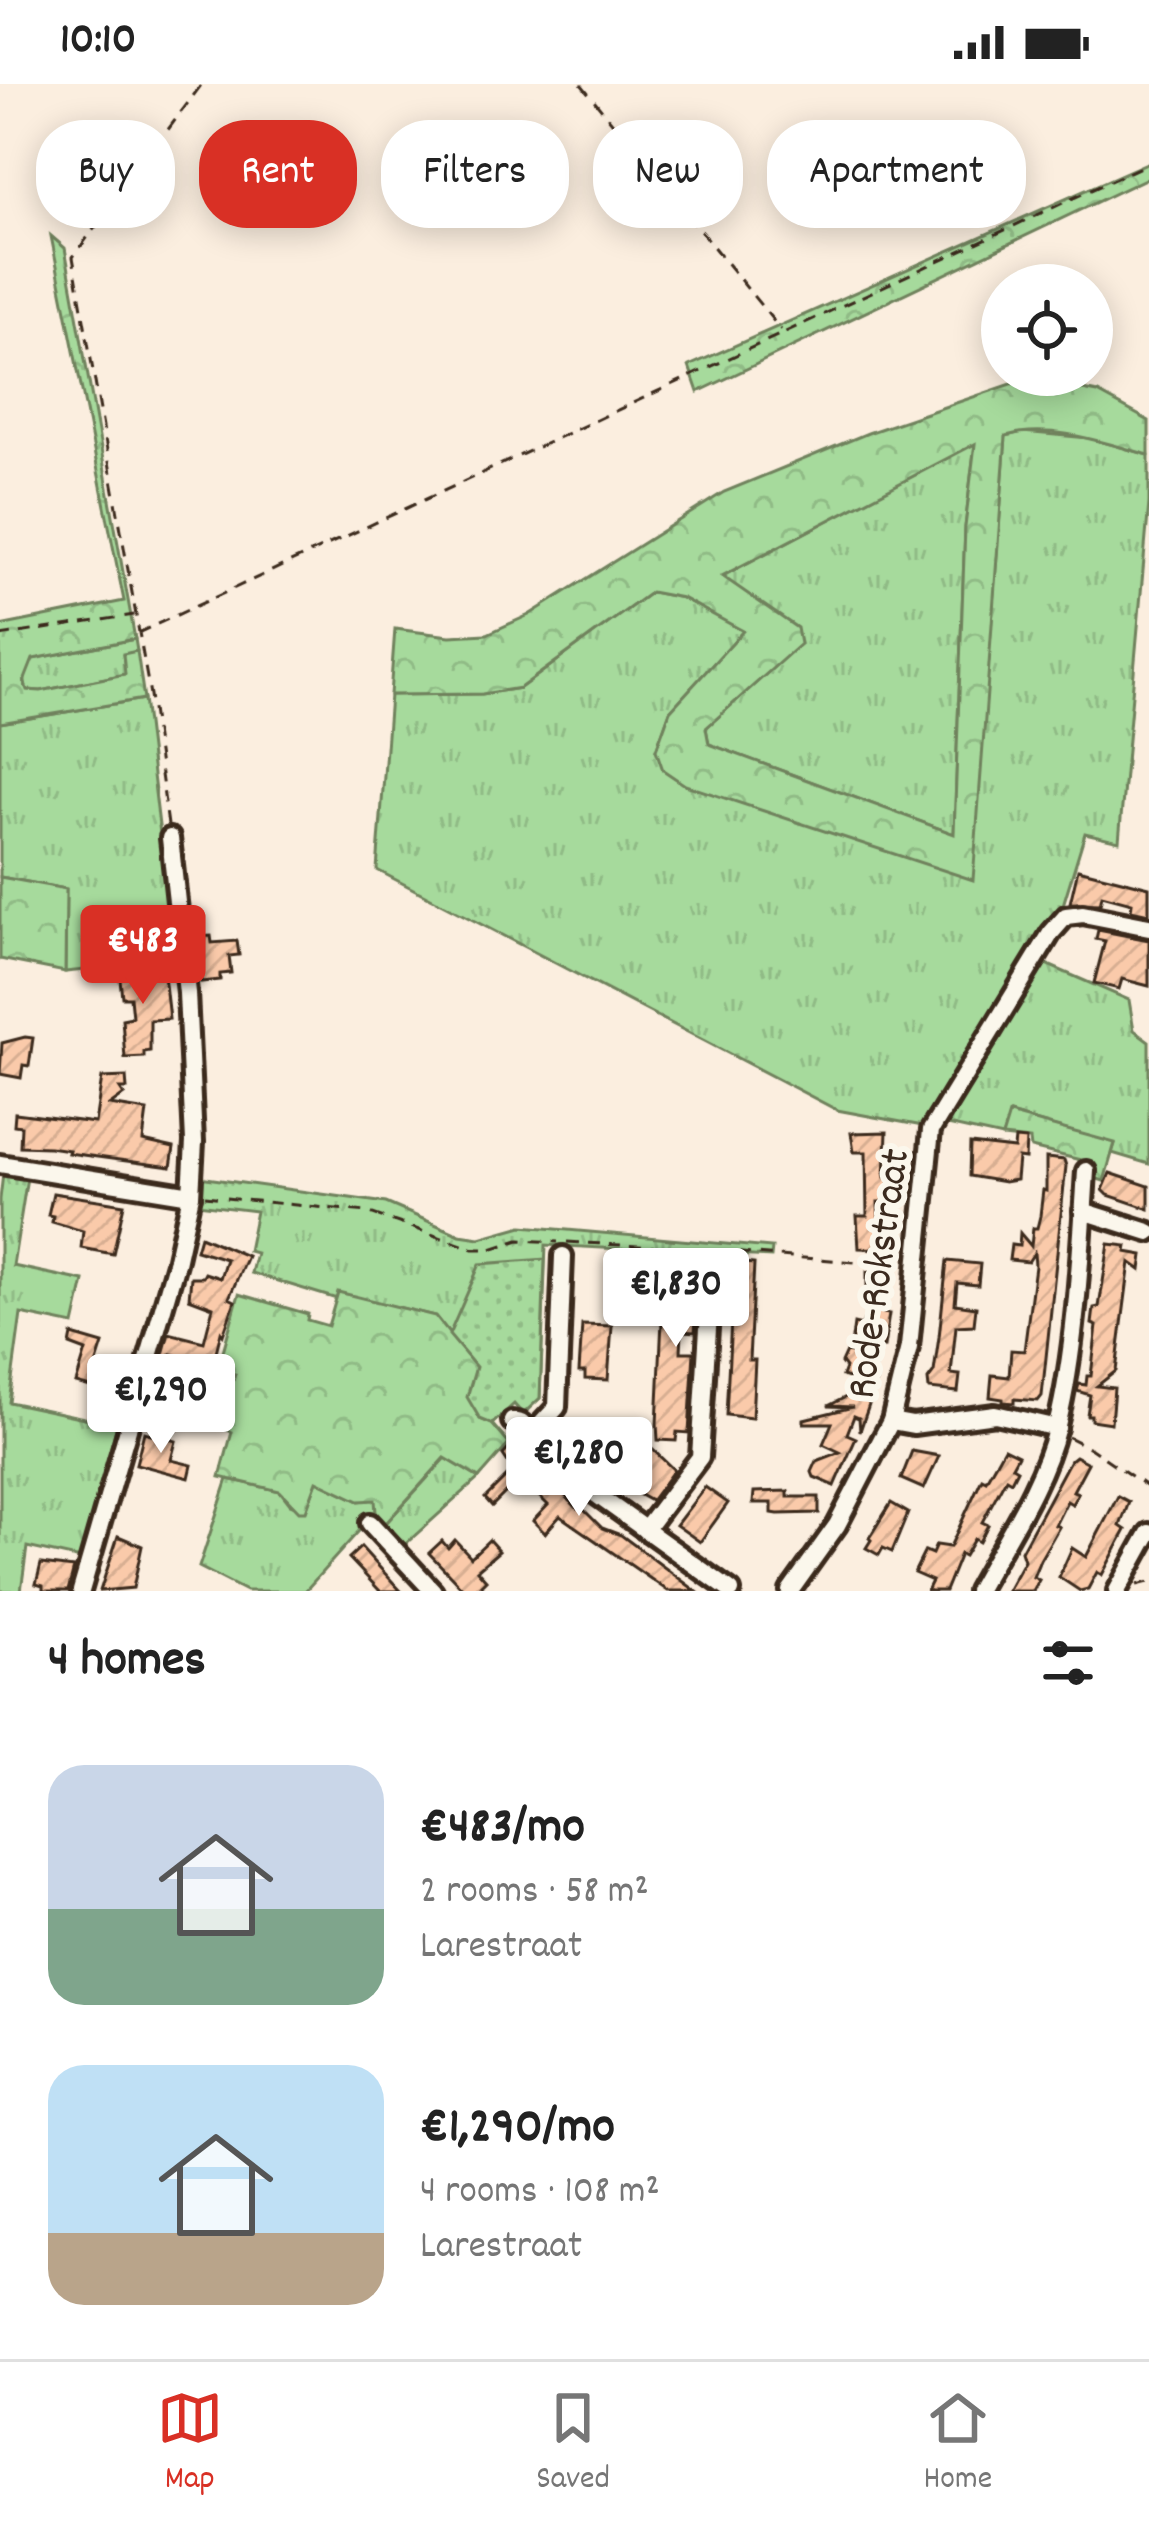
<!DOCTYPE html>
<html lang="en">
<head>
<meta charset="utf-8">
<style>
	:root { --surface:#fff; --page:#f6f6f6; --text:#222; --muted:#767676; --line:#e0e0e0; --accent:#d93025 }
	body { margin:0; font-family:Dekko,sans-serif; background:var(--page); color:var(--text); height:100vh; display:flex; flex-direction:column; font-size:45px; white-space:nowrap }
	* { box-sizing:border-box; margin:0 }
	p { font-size:39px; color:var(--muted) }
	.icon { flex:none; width:66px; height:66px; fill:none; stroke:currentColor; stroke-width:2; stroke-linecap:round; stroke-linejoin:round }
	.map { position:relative; height:1507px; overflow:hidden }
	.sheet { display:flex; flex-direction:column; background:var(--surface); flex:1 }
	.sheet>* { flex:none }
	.banner { position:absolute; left:36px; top:36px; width:1077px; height:108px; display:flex; gap:24px }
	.buttons { position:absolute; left:981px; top:180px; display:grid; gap:24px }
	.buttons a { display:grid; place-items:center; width:132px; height:132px; border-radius:50%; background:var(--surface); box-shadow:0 6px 30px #0003; font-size:60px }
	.price { position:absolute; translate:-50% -102px; padding:0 27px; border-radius:12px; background:#fff; color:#222; font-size:39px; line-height:78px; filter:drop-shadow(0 3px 6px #0008) }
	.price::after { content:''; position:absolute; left:50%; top:72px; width:36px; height:27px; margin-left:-18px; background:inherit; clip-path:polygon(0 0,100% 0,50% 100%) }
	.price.current { background:var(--accent); color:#fff }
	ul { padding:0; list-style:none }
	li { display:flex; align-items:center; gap:36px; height:300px; padding:0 48px }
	li span { display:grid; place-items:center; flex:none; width:336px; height:240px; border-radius:36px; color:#555 }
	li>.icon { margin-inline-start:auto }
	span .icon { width:144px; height:144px; fill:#fffc; stroke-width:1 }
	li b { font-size:51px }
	h2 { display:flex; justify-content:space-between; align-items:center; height:144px; padding:0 48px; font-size:51px }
	.chip { padding:0 42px; border-radius:48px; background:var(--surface); box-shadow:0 6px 30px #0003; font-size:42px; line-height:108px }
	.chip.current { background:var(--accent); color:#fff }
	.status { display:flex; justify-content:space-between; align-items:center; height:84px; padding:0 60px; background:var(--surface); direction:ltr }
	.status svg { height:33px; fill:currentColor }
	.dock { display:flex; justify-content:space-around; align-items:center; height:168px; border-top:3px solid var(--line); background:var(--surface); font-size:33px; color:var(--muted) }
	.dock a { display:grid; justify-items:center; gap:6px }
	.dock .current { color:var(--accent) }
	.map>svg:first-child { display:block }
</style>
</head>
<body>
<div class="status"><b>10:10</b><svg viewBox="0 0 49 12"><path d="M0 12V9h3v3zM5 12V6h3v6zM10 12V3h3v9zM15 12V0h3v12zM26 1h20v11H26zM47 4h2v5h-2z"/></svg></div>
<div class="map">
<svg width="1149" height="1507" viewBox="0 0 1149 1507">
	<defs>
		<pattern id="grass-tufts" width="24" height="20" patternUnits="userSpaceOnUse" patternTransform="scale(3)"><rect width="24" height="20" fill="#a6da9c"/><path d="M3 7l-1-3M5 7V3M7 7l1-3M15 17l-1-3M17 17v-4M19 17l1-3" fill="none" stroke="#90bb86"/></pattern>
		<pattern id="forest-crowns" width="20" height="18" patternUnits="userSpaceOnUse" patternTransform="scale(3)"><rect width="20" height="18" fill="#a6da9c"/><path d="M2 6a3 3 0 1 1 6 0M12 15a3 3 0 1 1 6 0" fill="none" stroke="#90bb86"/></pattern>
		<pattern id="park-dots" width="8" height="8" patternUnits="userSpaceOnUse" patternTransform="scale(3)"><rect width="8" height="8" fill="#a6da9c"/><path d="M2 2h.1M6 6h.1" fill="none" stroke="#90bb86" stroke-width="1.8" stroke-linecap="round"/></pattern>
		<pattern id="building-hatch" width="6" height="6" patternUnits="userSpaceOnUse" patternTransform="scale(3)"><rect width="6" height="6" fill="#facaaa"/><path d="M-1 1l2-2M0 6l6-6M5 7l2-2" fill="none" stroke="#d7ae92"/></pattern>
	</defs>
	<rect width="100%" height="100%" fill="#fbeedf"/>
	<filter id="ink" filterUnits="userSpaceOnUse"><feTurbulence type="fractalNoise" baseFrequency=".00833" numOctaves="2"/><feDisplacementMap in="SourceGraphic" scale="24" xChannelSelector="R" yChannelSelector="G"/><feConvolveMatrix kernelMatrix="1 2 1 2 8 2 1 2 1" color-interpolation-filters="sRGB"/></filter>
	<g filter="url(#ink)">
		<g fill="url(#grass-tufts)" stroke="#70825d" stroke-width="3">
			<path d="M1022,348L1089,354L1149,371V419L1119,757L1085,749L1063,821L923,1042L837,1026L377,786L390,611L482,610L520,604L651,508L682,514L744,546L670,627L656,666L972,795L1006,352Z"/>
			<path d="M975,359L965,443L954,750L709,660L706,644L799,560L796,544L721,493Z"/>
			<path d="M135,555L137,567L123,571L126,590L41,607L27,606C22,594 26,584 33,575Z"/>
			<path d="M144,615L175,877L65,888L66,805L0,793V639Z"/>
			<path d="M1039,877L1129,916L1134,946L1149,957V1080L1112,1069L1115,1060L1010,1030L1002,1053L943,1040Z"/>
			<path d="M3,1090L27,1093L13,1182L84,1197L74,1241L21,1230L9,1318L117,1341L81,1475L27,1463L21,1507H0V1115Z"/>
			<path d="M199,1093L386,1119L460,1151L480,1154L522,1142L772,1164L771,1173L546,1161L540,1314L523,1330L514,1320L492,1340L450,1251L435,1232L338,1209L337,1215L251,1189L256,1169L248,1167L256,1127L197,1120Z"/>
			<path d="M446,1374L479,1394L401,1464L386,1439Z"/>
			<path d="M228,1395L280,1407L290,1420L306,1426L317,1397L359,1417L376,1415V1428L305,1507H246L199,1483Z"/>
		</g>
		<g fill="url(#forest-crowns)" stroke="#70825d" stroke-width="3" fill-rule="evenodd">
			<path d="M1149,78V93L698,308L689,282Z"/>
			<path d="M51,152L65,164L135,555L33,575L24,598L27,606L41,607L125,590L123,570L137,567L144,615L0,639V542L124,517Z"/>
			<path d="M1026,295L1098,309L1149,337V371C1105,359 1051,339 1006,352L973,796L685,701L663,686L656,666L670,627L743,547L682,514L651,508L520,604L482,610L390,611L395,545L450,552L487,550L529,531L724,408L868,349ZM975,360L965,443L954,750L709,660L706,644L800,560L797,544L722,492Z"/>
			<path d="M0,793L66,805L65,888L0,875Z"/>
			<path d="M1009,1030L1115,1059L1104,1097L1091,1093L1093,1079L1031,1064L1030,1056L1002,1053Z"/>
			<path d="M338,1208L435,1232L476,1283L480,1335L492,1340L509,1360L479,1394L445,1374L386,1439L376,1428L375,1416L359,1417L317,1397L306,1427H299L280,1407L220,1393L232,1348L220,1343L235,1290L218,1285L239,1210L308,1230L307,1236L328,1242Z"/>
		</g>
		<path fill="url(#park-dots)" stroke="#70825d" stroke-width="3" d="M545,1175L540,1314L523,1330L514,1320L492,1340L480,1335L467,1313L476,1283L449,1251L480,1180Z"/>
		<g fill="url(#building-hatch)" stroke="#3b2a1e" stroke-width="3">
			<path d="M1078,785L1149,803V830L1131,826L1132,819L1102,811L1100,820L1070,819Z"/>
			<path d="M1098,846L1149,856V902L1122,895L1119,905L1094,899L1105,857L1096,855Z"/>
			<path d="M211,852L212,859L237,857L239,871L229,872L231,889L220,890V896L201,898L196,853Z"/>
			<path d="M163,882L169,935L150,936V967L144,968V973L125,974L122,935L132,933L130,913H122L119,886Z"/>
			<path d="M25,953L33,954L29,982L23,981L21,994L0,990L2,959Z"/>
			<path d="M126,993L127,1005H120L124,1011L110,1021L147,1027L143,1057L174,1064L171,1083L68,1069L69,1066L49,1063L20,1062L21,1042L14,1041L15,1029L95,1039L102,994Z"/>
			<path d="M887,1048L885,1093H889V1118H878L879,1141L890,1143V1165L859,1164L857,1132H867L866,1068H854L851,1049Z"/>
			<path d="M1015,1055L1026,1056L1025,1075L1018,1074L1016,1096L1004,1098L969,1092L970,1060L1014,1065Z"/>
			<path d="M1046,1074L1064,1076L1066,1082L1042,1312L1038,1317L1014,1315V1319L1003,1318V1315L990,1313L992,1291L1009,1293L1011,1266L1024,1267L1035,1182L1034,1169L1028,1178L1009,1176L1011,1161L1019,1162L1020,1149L1031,1162L1033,1144H1037L1040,1132L1043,1106L1046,1107Z"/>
			<path d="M1110,1089L1149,1102V1125L1108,1111L1103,1106Z"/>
			<path d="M53,1109L124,1120L113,1170L81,1164L83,1147L52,1138L53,1132L48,1131Z"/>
			<path d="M200,1152L247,1172L229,1214L235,1217L223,1251L221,1248L213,1280L171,1270L165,1290L158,1288L169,1249L204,1258L213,1223L189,1214L191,1193H203L205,1189L220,1194L226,1175L196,1166Z"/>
			<path d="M1109,1160L1127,1162L1126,1168L1143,1171L1141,1186L1130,1178L1116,1287L1097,1302L1114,1304L1111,1339L1091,1336V1331H1087L1090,1311L1077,1307L1079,1300L1086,1301L1087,1292H1091L1097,1242L1092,1240L1094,1224L1099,1223Z"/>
			<path d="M665,1174L684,1175L685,1189L699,1190L695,1248L682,1247L681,1268H694L689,1349L677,1348L676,1357L658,1356L657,1340Z"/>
			<path d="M947,1177L980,1180L978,1201L957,1199L955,1220L976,1223L974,1241L956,1242L951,1290L960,1291L958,1308L929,1305L928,1296L934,1288L939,1253Z"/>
			<path d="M734,1178L754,1180L749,1276H755L752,1334L726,1331Z"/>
			<path d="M867,1188L889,1190L884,1229L889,1230L884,1263L876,1262L870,1280L875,1282L872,1292L877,1294L872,1312L860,1347L859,1334L854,1332L847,1350L856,1354L835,1402L814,1393L812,1388L817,1377L840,1368L823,1360L832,1339H804V1335L853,1323L828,1322L848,1312L854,1296L842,1292L845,1284L841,1279L846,1268L850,1269L854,1240L862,1242L867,1227Z"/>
			<path d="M582,1241L612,1242L608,1296L585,1295V1288H579Z"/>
			<path d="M72,1251L103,1260L94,1288L117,1296L112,1309L76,1299L86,1267L70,1261Z"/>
			<path d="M144,1348L176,1357L171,1376L192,1381L189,1394L136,1380Z"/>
			<path d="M515,1358L577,1424L579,1421L602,1444L621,1451L696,1507H668L560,1432L545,1449L533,1437L548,1421L520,1394L492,1422L485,1414L513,1386L503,1371Z"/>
			<path d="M650,1363L674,1386L651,1417L622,1401Z"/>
			<path d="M1004,1364L1018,1371L1012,1382L1017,1385L1011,1397L1006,1394L982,1438L988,1441L979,1458L974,1455L964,1472L960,1470L945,1507H927L932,1497L914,1489L925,1467L932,1470L936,1461L950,1463L982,1394L986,1396Z"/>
			<path d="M912,1367L939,1372L924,1405L901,1395Z"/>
			<path d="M1075,1372L1088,1379L1073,1407L1078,1409L1072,1420L1067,1417L1055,1441L1059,1443L1040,1476L1033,1493L1039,1496L1033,1507H1007L1024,1476L1021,1467L1070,1376Z"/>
			<path d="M705,1403L728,1419L700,1458L676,1441Z"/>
			<path d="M788,1407V1413H819V1429L778,1430L772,1429V1419H753L754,1408Z"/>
			<path d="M1118,1412L1129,1418L1120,1442L1126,1446L1102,1491L1097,1488L1088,1505L1080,1507L1059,1493L1072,1464L1086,1473Z"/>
			<path d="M891,1419L908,1429L892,1468L883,1464L879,1471L866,1464L871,1456L869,1454Z"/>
			<path d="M118,1452L142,1462L133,1504L100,1507Z"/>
			<path d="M455,1456L471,1473L489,1456L499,1467L477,1486L486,1496L481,1501L487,1507H465L429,1469L442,1457L448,1464Z"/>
			<path d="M361,1463L370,1473L401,1507H380L349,1474Z"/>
			<path d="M41,1480L74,1484L68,1507H43V1502L36,1500Z"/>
		</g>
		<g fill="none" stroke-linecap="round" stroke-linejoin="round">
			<g stroke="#3b2a1e" stroke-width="26">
				<g id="minor">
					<path d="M0,1080L191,1111"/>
					<path d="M1083,1127L1149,1148"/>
					<path d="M512,1337L521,1339L590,1406L731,1507"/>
					<path d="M891,1337L913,1341L995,1330L1057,1344"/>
					<path d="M533,1349L557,1323L563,1172"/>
					<path d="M370,1439L433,1507"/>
					<path d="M645,1446L700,1373L712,1180"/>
					<path d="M81,1507L176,1179L191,1111L194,1058L187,909L170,754"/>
					<path d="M790,1507L837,1441L891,1337L909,1263L931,1046L1051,849L1066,832L1083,830L1149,843"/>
					<path d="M977,1507C1005,1455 1043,1400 1057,1342C1076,1267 1081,1165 1086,1087"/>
					<path d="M1117,1507L1149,1449"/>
				</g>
			</g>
			<g stroke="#3b2a1e" stroke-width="3" stroke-dasharray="12 9" stroke-linecap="butt">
				<path d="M581,0L781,246"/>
				<path d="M138,549L1149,79"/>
				<path d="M0,552L134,531"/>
				<path d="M168,741L150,611L73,173L202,0"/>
				<path d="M205,1112L367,1128L474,1165H491L519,1156L558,1158"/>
				<path d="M567,1158L708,1166"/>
				<path d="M717,1167L905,1182"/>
				<path d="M1068,1353L1090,1364L1149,1404"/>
				<path d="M1137,1501L1149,1498"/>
			</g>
			<use href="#minor" stroke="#fbf7ec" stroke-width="16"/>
		</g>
	</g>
	<g text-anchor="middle" stroke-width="12" stroke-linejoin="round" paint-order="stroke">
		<g font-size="42" fill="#3b2a1e" stroke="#fbf7ec">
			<text transform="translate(875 1189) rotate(-82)" y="15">Rode-Rokstraat</text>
		</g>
	</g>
</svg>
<div class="buttons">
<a><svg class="icon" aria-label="locate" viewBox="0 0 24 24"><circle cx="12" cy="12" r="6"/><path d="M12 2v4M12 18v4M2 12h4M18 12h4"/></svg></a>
</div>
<b class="price current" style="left:143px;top:923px">€483</b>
<b class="price" style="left:676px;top:1266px">€1,830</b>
<b class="price" style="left:161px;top:1372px">€1,290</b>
<b class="price" style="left:579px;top:1435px">€1,280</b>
<div class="banner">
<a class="chip">Buy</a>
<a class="chip current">Rent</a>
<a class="chip">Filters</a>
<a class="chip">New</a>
<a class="chip">Apartment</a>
</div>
</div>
<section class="sheet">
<h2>4 homes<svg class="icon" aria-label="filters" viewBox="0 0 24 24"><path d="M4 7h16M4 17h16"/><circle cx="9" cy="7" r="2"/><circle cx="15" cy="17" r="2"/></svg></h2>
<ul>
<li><span style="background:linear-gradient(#c9d6e8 60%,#7fa58c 0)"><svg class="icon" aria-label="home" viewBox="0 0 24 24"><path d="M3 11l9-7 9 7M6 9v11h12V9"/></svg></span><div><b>€483/mo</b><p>2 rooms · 58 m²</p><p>Larestraat</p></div></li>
<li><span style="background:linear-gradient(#bfe0f5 70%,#b9a48a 0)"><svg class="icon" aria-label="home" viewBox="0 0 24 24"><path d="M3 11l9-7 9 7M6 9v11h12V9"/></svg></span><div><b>€1,290/mo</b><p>4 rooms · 108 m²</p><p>Larestraat</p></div></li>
</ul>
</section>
<nav class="dock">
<a class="current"><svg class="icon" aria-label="map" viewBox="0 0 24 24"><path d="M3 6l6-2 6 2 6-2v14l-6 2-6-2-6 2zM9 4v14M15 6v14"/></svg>Map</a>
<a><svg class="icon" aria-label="saved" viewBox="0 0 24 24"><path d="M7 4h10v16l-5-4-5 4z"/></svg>Saved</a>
<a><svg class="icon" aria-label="home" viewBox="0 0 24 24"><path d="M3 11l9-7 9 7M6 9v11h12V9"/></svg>Home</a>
</nav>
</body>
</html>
